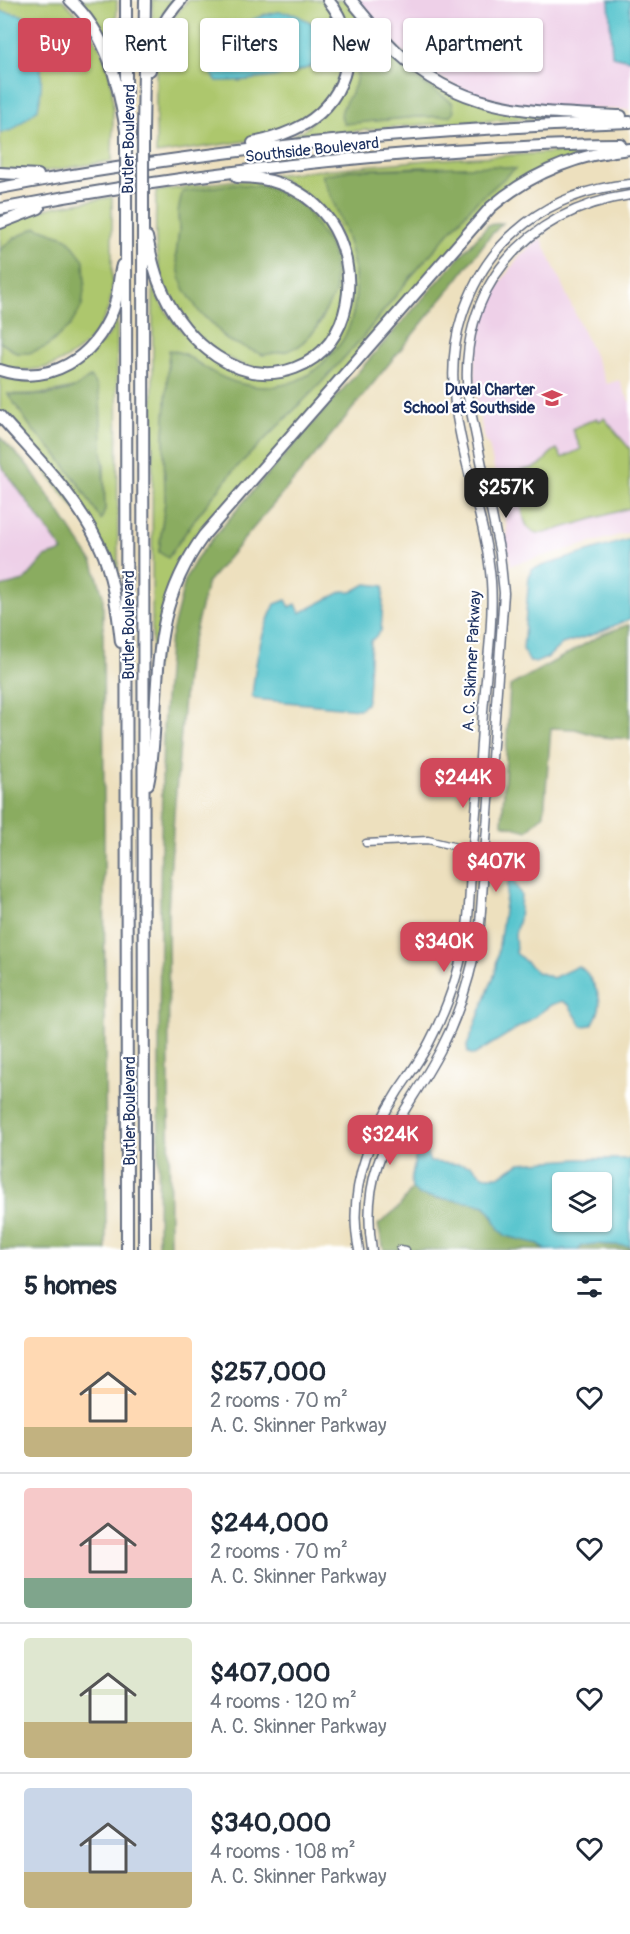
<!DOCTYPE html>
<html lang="en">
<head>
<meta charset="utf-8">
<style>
	:root { --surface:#fff; --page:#f2f2f3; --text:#1f2937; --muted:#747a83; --line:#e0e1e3; --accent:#d1495b }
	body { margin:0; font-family:Pangolin,sans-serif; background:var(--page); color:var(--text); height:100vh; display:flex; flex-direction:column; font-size:22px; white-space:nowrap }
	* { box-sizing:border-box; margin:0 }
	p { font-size:20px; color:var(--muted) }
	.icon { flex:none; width:33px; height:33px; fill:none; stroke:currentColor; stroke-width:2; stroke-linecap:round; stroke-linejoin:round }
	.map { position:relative; height:1250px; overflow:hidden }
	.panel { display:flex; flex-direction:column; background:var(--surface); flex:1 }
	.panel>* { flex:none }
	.guide { position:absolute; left:18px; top:18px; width:594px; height:54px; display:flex; gap:12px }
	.controls { position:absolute; left:552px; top:1172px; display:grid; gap:12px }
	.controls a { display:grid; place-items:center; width:60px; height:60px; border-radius:6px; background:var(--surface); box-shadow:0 2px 4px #0004; font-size:30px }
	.price { position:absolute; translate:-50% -51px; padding:0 14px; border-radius:12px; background:var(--accent); color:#fff; font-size:20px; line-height:39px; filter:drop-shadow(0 2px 3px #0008) }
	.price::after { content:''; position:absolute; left:50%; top:36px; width:18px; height:14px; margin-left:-9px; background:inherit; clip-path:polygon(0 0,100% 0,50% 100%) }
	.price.active { background:#222; color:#fff }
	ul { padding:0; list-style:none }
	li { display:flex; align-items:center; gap:18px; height:150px; padding:0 24px }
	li+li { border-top:2px solid var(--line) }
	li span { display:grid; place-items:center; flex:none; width:168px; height:120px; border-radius:6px; color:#555 }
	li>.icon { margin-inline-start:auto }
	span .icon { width:72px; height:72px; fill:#fffc; stroke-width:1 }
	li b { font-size:26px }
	h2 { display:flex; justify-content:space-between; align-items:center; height:72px; padding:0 24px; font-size:26px }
	.pill { padding:0 21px; border-radius:6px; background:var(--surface); box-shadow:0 2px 4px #0004; font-size:21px; line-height:54px }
	.pill.active { background:var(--accent); color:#fff }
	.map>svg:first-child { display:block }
</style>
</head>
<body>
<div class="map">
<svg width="630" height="1250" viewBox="0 0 630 1250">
	<rect width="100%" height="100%" fill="#fff"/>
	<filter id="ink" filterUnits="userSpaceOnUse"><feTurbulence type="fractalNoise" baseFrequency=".0167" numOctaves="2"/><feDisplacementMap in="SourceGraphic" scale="12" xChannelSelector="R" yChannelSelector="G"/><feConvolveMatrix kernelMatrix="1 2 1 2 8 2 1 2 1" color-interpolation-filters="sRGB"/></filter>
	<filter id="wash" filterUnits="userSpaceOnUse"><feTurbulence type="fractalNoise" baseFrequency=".008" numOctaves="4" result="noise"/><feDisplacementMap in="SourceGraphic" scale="24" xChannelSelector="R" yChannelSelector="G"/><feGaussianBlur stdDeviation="1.35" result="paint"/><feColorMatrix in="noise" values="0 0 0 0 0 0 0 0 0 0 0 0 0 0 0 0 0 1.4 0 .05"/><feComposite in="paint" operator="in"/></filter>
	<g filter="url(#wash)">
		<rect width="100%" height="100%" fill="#ede0be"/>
		<g fill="#eed0e8">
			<path d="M355,0H630V110L543,107L506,104L466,91L433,74L405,54Z"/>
			<path d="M541,238L607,384L619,380L630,403V532L511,565L506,541L507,528L489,445L485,442L478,407L475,381V361L483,321L500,283L519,257Z"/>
			<path d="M0,464L64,551L45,557L24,581L0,587Z"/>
		</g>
		<g fill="#adc76d" stroke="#647b66" stroke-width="1.5" fill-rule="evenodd">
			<path d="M0,0H63C83,19 100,41 108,68C116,93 112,134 112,161L48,171L33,173L0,170V133H2L21,15L0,11Z"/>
			<path d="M72,0H117L116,55L91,21Z"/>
			<path d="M152,0H175L165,11L152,34Z"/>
			<path d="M188,0H323L333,13L339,25L345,50L335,89L309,117L273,135L246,141L156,154V58L164,29ZM265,14L312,66L297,72L239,81L248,23Z"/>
			<path d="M335,0H347L434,83L555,117L420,125L291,137L307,128L348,73ZM380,44L409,74L452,102L450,116L416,117L344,124L357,79L359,55Z"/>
			<path d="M583,151V153L496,199L181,566L155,665H152L153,282L158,298L169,316L183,332L245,373L315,360L350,304L337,225L283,180L270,175L427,160ZM421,167L514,169L473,205L409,279L362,338L321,383L234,470L195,519L168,557L159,552L165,501L164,436L169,351C183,351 189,358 201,365C214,374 231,382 246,385C273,391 303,383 322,364C330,355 340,347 345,336C372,283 343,225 322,175L351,170Z"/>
			<path d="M238,180C247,181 260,180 269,183C281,187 296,195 306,201C311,205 315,210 318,214C323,220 330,225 333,231C351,269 349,326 314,353C255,398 183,340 163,281C153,252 156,221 156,191ZM302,204L309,216L323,318L315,330L299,346L227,340L213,324L200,313L176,256L179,230L178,212Z"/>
			<path d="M112,197C112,219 112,240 112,262C112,274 113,286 111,298C106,325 86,349 62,361C43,371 20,373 0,365V342L17,353L46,347L70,326L15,238L0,250V226L36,212L53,207Z"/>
			<path d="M117,316L118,582H116L114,569L107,551L0,412V377C36,387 67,376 94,350C99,345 106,340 110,333C113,328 115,321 117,316ZM73,388L104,463L105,510L101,519L79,484L57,455L32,429L8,394C31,395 51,394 73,388Z"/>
			<path d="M597,418L599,421L604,418L630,449V508L545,533C521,536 524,512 519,495C516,484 514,484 513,473C521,469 531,470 538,466C547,461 546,454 557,449L562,458L581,449L572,429Z"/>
		</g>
		<g fill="#8aac60" stroke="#526e5f" stroke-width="1.5">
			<path d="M370,43L379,44L409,74L452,102L454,112L450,116L416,117L344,124C335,111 350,98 355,85C359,71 355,55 364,44Z"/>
			<path d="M497,166L515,169L473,205L409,279L362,338L321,383L234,470L195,519L168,558L159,552L165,501L164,436L169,350C185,352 188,357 201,365C214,374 230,382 246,385C273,391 303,383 322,364C330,355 340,347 345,336C372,282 343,225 322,175L351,170Z"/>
			<path d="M234,184L268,187L302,204L333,251L336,291L315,330L299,346L287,351L263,355L227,340L213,324L200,313L185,290L181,281L176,256L179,230L178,212L182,192Z"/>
			<path d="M503,223L490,236L457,280L315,455L207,583L187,663L174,814L168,911L170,1250H158L160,892L163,729L169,644L186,577L199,555L245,500L488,225Z"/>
			<path d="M36,227L67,238L84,260L85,282L82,306L70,326L46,347L29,353H17L0,342V250L15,238Z"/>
			<path d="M90,377L97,386L100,399L105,510L101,520L79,484L57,455L32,429L8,394C28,396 55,397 74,388C79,385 85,380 90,377Z"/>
			<path d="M0,437L30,468L93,563L103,595L106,1250H0V587L24,581L45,557L63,551L0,464Z"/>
			<path d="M630,624V739L601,737L575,729L551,728L544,814L527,831L502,824L510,686L603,634Z"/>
			<path d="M412,1189C433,1206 463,1194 484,1206C492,1210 495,1221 499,1229L539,1244L546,1250H384L378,1225L399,1207Z"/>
			<path d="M594,1244L630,1246V1250H578L581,1246Z"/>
		</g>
		<g fill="#58c5ce" stroke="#3a7a96" stroke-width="1.5" fill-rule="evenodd">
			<path d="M609,0H630V60L612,56Z"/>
			<path d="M0,11L21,15L34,22C40,53 45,78 38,109L12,130L0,133Z"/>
			<path d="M277,12L292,13L312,23L319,46L312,66C283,78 248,81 217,81C215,78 212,76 211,73C206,61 215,42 224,34C234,26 265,14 277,12Z"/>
			<path d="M630,539V619L592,635L562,644L547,658L535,663L529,661L523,649L529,577L532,569Z"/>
			<path d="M366,584L384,586L381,631L371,641L368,695L366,704L359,709L255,699L252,696C256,660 259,637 275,604L286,600L290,607L296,604L300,613L343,591L352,592Z"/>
			<path d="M512,877L521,895L519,919L515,934L516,953L537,972L553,978L578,966C585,970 587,973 591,980C602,998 603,1007 592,1025L582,1026L569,1005L562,1001L551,1005L526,1023L474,1055L468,1053L467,1046L495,973L508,883Z"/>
			<path d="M424,1147L430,1162L471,1165L483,1176H499L520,1163L579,1159H630V1246L594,1244L581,1246L578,1250H546L539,1244L506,1236L499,1229L493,1216L485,1206L474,1203L419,1195L412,1189L411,1181L417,1150ZM562,1182H602V1221H562Z"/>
		</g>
	</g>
	<g filter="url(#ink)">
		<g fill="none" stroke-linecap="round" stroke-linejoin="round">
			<g stroke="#646d80" stroke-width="9">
				<g id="street">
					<path d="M366,843L428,840L461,848L473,849"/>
					<path d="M400,1249L406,1250"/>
				</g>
			</g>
			<g stroke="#646d80" stroke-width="11">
				<g id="secondary">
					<path d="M359,1250C347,1194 368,1138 398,1091C409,1075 421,1059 430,1041C449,1005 461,967 467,927C470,904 470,880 472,856C477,808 480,760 483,712C486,671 494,621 491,581C484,493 433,404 462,316C487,238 550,191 630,184"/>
					<path d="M372,1250C358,1159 401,1124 440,1051C461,1011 473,969 480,924L504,593L500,554L468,397C457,290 525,210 630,195"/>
				</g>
			</g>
			<g stroke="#646d80" stroke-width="14">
				<g id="highway">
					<path d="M70,0C108,35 118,82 126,131"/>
					<path d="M126,0V101"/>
					<path d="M351,0C366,18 380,36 397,52C463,114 536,112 621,116"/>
					<path d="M150,70C155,40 160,23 181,0"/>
					<path d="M143,134L145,0"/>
					<path d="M253,143C271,139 289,133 305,124C350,97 362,40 328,0"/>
					<path d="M0,173L38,175"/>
					<path d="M0,188C208,148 418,129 630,122"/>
					<path d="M0,209C138,182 279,164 419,153C486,149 553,144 620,144"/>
					<path d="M143,217L144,1250"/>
					<path d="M126,221L127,1250"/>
					<path d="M0,223L39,208"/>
					<path d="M147,237C151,256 155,276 164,294C186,341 239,389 295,368C354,346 362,267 329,220C307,190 274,177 237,177"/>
					<path d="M0,370C51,386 94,358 113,310C119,295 118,279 122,265"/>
					<path d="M0,416C38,459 82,501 104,556C114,584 118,613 121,642"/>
					<path d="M148,784C153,761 154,738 155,715C159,644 161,594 204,535L491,207C532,172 577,154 630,149"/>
				</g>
			</g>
			<use href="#street" stroke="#fff" stroke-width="6"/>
			<use href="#secondary" stroke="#fff" stroke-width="8"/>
			<use href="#highway" stroke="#fff" stroke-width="10"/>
			<g stroke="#646d80" stroke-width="14" stroke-linecap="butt">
				<g id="highway-bridge">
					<path d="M126,131V221"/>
					<path d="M143,217V134"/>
				</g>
			</g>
			<use href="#highway-bridge" stroke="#fff" stroke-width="10"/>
		</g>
	</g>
	<defs>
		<g id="school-bare" transform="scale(1.62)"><path d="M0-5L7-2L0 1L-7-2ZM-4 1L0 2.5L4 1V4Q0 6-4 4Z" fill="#d1495b" stroke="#fff" stroke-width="2.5" paint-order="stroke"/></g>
	</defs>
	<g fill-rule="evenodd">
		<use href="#school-bare" x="552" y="398"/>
	</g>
	<g text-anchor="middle" stroke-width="4.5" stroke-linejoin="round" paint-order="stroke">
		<g font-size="16" fill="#1b2f5e" stroke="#fff">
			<text transform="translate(128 139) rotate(-89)" y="6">Butler Boulevard</text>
			<text transform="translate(312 149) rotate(-6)" y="6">Southside Boulevard</text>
			<text transform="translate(128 625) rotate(-90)" y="6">Butler Boulevard</text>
			<text transform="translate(471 661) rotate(-87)" y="6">A. C. Skinner Parkway</text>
			<text transform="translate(129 1111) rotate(-90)" y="6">Butler Boulevard</text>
		</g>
		<g font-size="16" font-weight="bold" fill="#1b2f5e" stroke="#fff" text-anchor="end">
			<text x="535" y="395">Duval Charter<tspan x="535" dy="18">School at Southside</tspan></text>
		</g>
	</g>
</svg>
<div class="controls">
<a><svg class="icon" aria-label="layers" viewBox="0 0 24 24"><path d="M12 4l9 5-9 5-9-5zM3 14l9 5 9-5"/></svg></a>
</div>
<b class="price active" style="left:506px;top:519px">$257K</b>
<b class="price" style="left:463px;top:809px">$244K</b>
<b class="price" style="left:496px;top:893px">$407K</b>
<b class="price" style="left:444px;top:973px">$340K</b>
<b class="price" style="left:390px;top:1166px">$324K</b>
<div class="guide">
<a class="pill active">Buy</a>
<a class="pill">Rent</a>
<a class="pill">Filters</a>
<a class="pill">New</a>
<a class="pill">Apartment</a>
</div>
</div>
<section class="panel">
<h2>5 homes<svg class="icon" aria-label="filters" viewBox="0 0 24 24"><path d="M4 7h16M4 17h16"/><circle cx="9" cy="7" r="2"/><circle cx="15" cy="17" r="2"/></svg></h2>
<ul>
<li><span style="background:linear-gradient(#ffd9b3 75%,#c2b280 0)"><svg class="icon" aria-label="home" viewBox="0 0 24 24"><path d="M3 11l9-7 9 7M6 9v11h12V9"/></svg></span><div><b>$257,000</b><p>2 rooms · 70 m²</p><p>A. C. Skinner Parkway</p></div><svg class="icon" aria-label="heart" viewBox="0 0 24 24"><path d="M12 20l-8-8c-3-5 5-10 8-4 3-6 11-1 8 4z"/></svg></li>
<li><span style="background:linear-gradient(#f6c9c9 75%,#7fa58c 0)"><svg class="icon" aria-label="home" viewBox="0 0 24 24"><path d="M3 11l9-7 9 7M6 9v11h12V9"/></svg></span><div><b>$244,000</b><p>2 rooms · 70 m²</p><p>A. C. Skinner Parkway</p></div><svg class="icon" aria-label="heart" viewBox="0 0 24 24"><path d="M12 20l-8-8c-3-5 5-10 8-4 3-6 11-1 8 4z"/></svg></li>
<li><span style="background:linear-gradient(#dfe7d0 70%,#c2b280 0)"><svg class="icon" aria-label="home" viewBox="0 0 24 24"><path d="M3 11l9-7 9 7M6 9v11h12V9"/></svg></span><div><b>$407,000</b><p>4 rooms · 120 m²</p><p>A. C. Skinner Parkway</p></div><svg class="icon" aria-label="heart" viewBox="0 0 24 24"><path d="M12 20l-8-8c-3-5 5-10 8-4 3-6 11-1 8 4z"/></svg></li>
<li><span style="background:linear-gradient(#c9d6e8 70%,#c2b280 0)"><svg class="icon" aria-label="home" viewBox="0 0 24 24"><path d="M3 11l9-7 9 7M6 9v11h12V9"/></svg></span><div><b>$340,000</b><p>4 rooms · 108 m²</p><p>A. C. Skinner Parkway</p></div><svg class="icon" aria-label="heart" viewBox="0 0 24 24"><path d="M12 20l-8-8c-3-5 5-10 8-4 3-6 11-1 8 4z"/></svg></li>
</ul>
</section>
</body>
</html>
